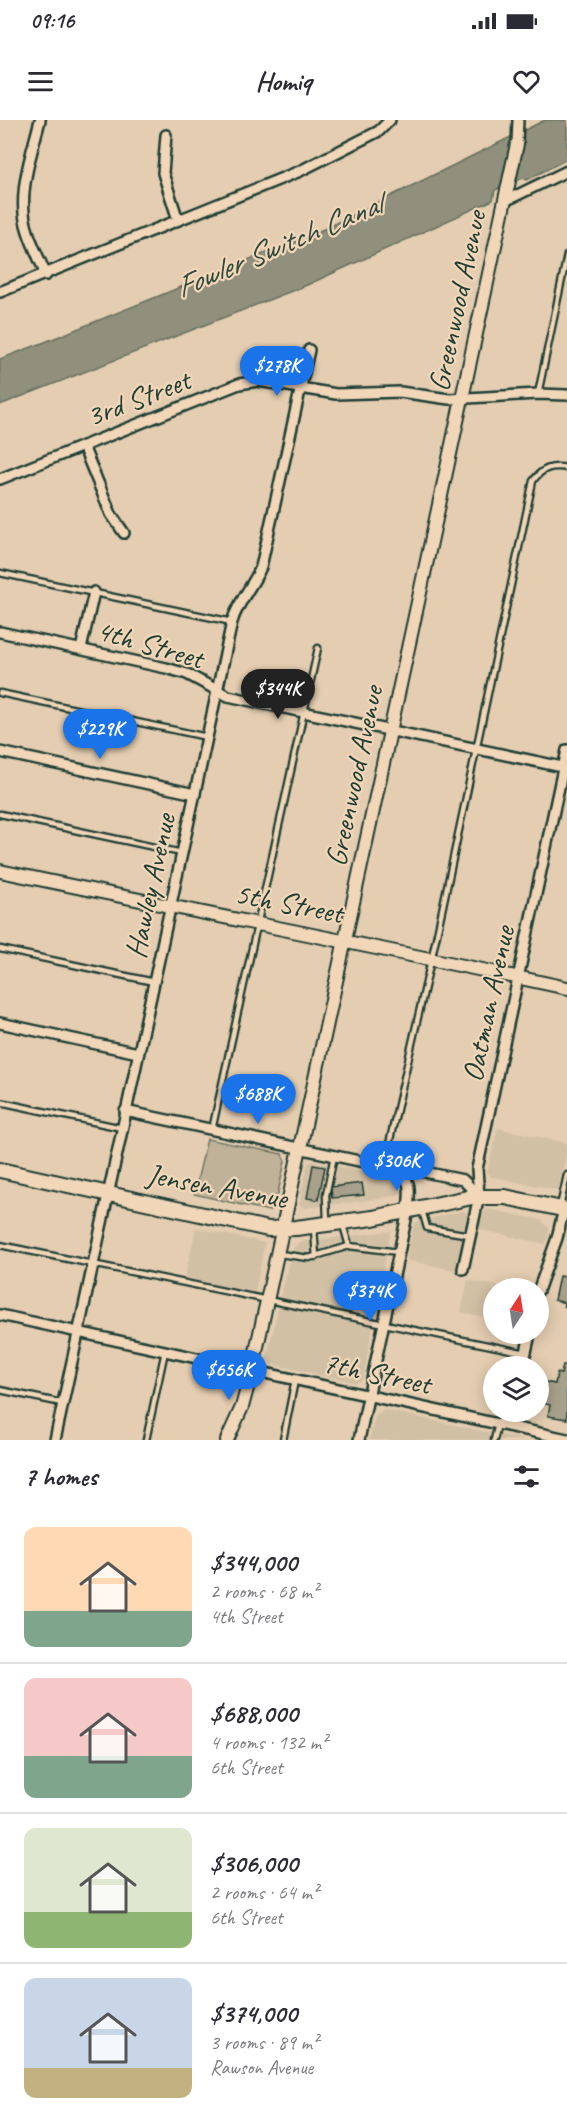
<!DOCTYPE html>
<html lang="en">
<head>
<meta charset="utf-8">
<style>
	:root { --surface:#fff; --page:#f2f2f3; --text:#2b2b33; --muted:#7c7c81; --line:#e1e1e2; --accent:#1a73e8 }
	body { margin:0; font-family:Caveat,sans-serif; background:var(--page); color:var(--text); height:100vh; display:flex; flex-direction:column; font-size:22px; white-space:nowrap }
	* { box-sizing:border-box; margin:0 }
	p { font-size:20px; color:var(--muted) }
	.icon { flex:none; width:33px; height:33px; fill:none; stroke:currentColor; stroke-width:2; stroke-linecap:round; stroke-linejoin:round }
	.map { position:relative; height:1320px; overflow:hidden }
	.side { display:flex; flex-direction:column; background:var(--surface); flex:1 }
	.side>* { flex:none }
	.needle { width:39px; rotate:12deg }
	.controls { position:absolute; left:483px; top:1158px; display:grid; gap:12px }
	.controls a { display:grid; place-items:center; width:66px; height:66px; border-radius:50%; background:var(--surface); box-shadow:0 3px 15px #0003; font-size:30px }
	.price { position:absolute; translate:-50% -51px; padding:0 14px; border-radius:21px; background:var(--accent); color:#fff; font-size:20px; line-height:39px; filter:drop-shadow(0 2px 3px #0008) }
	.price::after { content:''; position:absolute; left:50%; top:36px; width:18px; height:14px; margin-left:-9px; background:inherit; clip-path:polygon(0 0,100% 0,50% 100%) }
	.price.active { background:#222; color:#fff }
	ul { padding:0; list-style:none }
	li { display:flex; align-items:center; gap:18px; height:150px; padding:0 24px }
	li+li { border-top:2px solid var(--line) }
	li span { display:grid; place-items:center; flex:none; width:168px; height:120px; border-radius:12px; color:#555 }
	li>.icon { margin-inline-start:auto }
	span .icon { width:72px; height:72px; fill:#fffc; stroke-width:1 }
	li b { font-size:26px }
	h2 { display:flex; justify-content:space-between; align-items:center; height:72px; padding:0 24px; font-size:26px }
	.status { display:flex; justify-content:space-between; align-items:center; height:42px; padding:0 30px; background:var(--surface); direction:ltr }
	.status svg { height:16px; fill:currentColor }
	header { display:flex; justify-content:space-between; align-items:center; height:78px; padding:0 24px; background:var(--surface); font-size:27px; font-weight:700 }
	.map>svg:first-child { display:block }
</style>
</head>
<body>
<div class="status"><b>09:16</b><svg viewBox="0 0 49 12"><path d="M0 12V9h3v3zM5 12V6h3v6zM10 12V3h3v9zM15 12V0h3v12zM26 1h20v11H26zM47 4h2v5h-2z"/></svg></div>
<header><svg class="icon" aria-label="menu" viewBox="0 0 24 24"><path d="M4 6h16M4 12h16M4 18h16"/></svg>Homiq<svg class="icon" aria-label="heart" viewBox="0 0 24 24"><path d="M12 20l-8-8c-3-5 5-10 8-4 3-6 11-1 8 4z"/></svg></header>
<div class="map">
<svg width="567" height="1320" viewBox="0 0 567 1320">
	<rect width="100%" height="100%" fill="#e4cdb0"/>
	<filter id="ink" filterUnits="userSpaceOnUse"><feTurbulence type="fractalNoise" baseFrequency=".0167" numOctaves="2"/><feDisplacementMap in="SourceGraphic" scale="12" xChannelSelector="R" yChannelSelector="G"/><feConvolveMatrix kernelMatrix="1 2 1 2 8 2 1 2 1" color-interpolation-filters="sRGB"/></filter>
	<g filter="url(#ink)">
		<g fill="#d2c0a5">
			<path d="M498,1008L567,1023V1032L558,1070L492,1057L487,1053Z"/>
			<path d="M313,1041L396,1059L401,1070L400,1074L378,1079L304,1088L299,1084L308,1043Z"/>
			<path d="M487,1089L541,1100L549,1108V1115L545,1124L478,1109L481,1095Z"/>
			<path d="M461,1091L469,1092L470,1095L458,1151L406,1140L414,1104L417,1102Z"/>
			<path d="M196,1108L265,1123L254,1176L184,1161Z"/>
			<path d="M391,1111L373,1197L280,1179L294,1127L300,1122Z"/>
			<path d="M468,1160L507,1168H494L493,1199L461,1192Z"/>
			<path d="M279,1185L373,1205L363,1259L357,1263L271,1244L267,1237Z"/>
			<path d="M384,1290L524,1320H369L375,1297Z"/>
		</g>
		<path fill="#c0b299" stroke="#707866" stroke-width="1.5" d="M207,1019L282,1034L285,1041L275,1086L269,1091L194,1074Z"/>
		<path fill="#90907b" stroke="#636f5f" stroke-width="1.5" d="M545,0H567V39L527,60L523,58L495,70L493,80L307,165L0,285V239L45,222L324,109Z"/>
		<g fill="#a7a08a" stroke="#1f3d34" stroke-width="1.5">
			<path d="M313,1045L325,1047L318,1080L307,1078Z"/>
			<path d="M362,1063L364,1075L332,1078L331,1067Z"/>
			<path d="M559,1156L567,1157V1187L564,1186L565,1183L554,1180Z"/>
			<path d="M563,1245L567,1246V1299L548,1296L550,1285L538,1282L540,1261L555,1264L557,1253L561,1254Z"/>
		</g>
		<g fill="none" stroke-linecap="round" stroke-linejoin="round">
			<g stroke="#1f3d34" stroke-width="9">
				<g id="lane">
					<path d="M538,274L567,135"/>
					<path d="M0,453L232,502"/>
					<path d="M0,573L207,617"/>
					<path d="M0,694L182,733"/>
					<path d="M0,829L154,862"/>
					<path d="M0,982L122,1008"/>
					<path d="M212,1010L318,528"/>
					<path d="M384,1046L437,814L533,361C542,348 552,345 567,348"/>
					<path d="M560,1087L567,1055"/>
					<path d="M422,1090L427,1108L470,1115"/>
					<path d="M327,1101L326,1075L334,1036"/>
					<path d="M343,1105L349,1126"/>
					<path d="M314,1108L316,1137"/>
					<path d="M0,1125L526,1233"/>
					<path d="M279,1134L309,1138L349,1126L399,1132"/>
					<path d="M0,1270L62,1283"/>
					<path d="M146,1320L165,1231"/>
					<path d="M283,1320L295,1260"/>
					<path d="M494,1320L498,1304"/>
				</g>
			</g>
			<g stroke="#1f3d34" stroke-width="14">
				<g id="street">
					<path d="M40,0C33,29 21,62 24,93C26,114 38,135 46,155"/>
					<path d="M166,15L163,53L178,100"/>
					<path d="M517,24L518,0"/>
					<path d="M505,81L567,51"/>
					<path d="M0,172L300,51L379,11L390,0"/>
					<path d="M83,326L111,394L124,413"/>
					<path d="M0,359L239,264L258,261L336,274L400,272L449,279L538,274L567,275"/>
					<path d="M0,512L166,548L187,554L228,576L567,648"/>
					<path d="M81,529L94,472"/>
					<path d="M0,632L195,674"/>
					<path d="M0,903L138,933"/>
					<path d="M125,991L392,1048C413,1059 410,1069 408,1090L359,1320"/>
					<path d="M395,1048L401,1047L463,1060L479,1076"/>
					<path d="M463,1149L479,1076L477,1049L567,630"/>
					<path d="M538,1171L557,1118L564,1089"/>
					<path d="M0,1195L567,1319"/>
					<path d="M523,1246L530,1214"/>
					<path d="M508,1306L512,1292"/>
					<path d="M55,1320L232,502C238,481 253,466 261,447L309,230"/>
				</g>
			</g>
			<g stroke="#1f3d34" stroke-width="16">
				<g id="secondary">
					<path d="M0,751C189,791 378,827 567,868"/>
					<path d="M227,1320L242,1287L252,1250L517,24"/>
				</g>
			</g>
			<g stroke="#1f3d34" stroke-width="18">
				<path id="primary" d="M0,1050L268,1109L296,1108L373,1098L472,1077H505L567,1090"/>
			</g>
			<use href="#lane" stroke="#f1d6b8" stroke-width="4.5"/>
			<use href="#street" stroke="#f1d6b8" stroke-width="9"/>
			<use href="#secondary" stroke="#f1d6b8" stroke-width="12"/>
			<use href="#primary" stroke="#f1d6b8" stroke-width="14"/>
		</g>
	</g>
	<g text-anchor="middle" stroke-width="4.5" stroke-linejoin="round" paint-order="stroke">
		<g font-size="30" fill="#1f3d34" stroke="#f1d6b8">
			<text transform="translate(457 181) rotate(-78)" y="10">Greenwood Avenue</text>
			<text transform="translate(138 278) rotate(-21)" y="10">3rd Street</text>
			<text transform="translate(150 524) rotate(16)" y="10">4th Street</text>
			<text transform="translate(354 656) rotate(-78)" y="10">Greenwood Avenue</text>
			<text transform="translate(150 766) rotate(-78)" y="10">Hawley Avenue</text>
			<text transform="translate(289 783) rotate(11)" y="10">5th Street</text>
			<text transform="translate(488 884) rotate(-78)" y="10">Oatman Avenue</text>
			<text transform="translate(217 1066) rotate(10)" y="10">Jensen Avenue</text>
			<text transform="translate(377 1253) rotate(12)" y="10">7th Street</text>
		</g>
		<g font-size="32" font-style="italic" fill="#30493f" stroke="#f1d6b8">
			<text transform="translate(278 125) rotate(-23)" y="11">Fowler Switch Canal</text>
		</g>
	</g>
</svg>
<div class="controls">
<a><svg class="needle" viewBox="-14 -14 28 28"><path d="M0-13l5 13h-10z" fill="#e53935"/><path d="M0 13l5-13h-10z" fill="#7c7c81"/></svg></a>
<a><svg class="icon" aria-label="layers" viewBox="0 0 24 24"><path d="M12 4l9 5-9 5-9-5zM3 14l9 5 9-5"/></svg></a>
</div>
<b class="price" style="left:277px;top:277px">$278K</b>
<b class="price active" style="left:278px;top:600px">$344K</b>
<b class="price" style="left:100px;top:640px">$229K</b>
<b class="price" style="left:258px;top:1005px">$688K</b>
<b class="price" style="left:397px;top:1072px">$306K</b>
<b class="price" style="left:370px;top:1202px">$374K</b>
<b class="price" style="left:229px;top:1281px">$656K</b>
</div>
<section class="side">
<h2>7 homes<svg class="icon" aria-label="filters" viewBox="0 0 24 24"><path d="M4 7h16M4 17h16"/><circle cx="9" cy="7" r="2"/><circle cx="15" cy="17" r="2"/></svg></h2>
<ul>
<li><span style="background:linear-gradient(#ffd9b3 70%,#7fa58c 0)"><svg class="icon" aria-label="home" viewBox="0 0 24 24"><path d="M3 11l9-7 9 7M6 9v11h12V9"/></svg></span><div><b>$344,000</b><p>2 rooms · 68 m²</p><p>4th Street</p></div></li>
<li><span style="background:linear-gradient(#f6c9c9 65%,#7fa58c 0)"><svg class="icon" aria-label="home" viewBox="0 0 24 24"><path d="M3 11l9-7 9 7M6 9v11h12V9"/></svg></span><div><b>$688,000</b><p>4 rooms · 132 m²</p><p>6th Street</p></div></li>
<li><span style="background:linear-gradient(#dfe7d0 70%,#8fb573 0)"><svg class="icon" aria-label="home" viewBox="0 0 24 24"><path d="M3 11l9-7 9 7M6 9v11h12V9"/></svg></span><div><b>$306,000</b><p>2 rooms · 64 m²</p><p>6th Street</p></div></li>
<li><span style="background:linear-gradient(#c9d6e8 75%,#c2b280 0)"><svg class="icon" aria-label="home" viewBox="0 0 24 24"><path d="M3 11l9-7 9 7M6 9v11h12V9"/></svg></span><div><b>$374,000</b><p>3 rooms · 89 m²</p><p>Rawson Avenue</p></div></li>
</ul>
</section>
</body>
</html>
